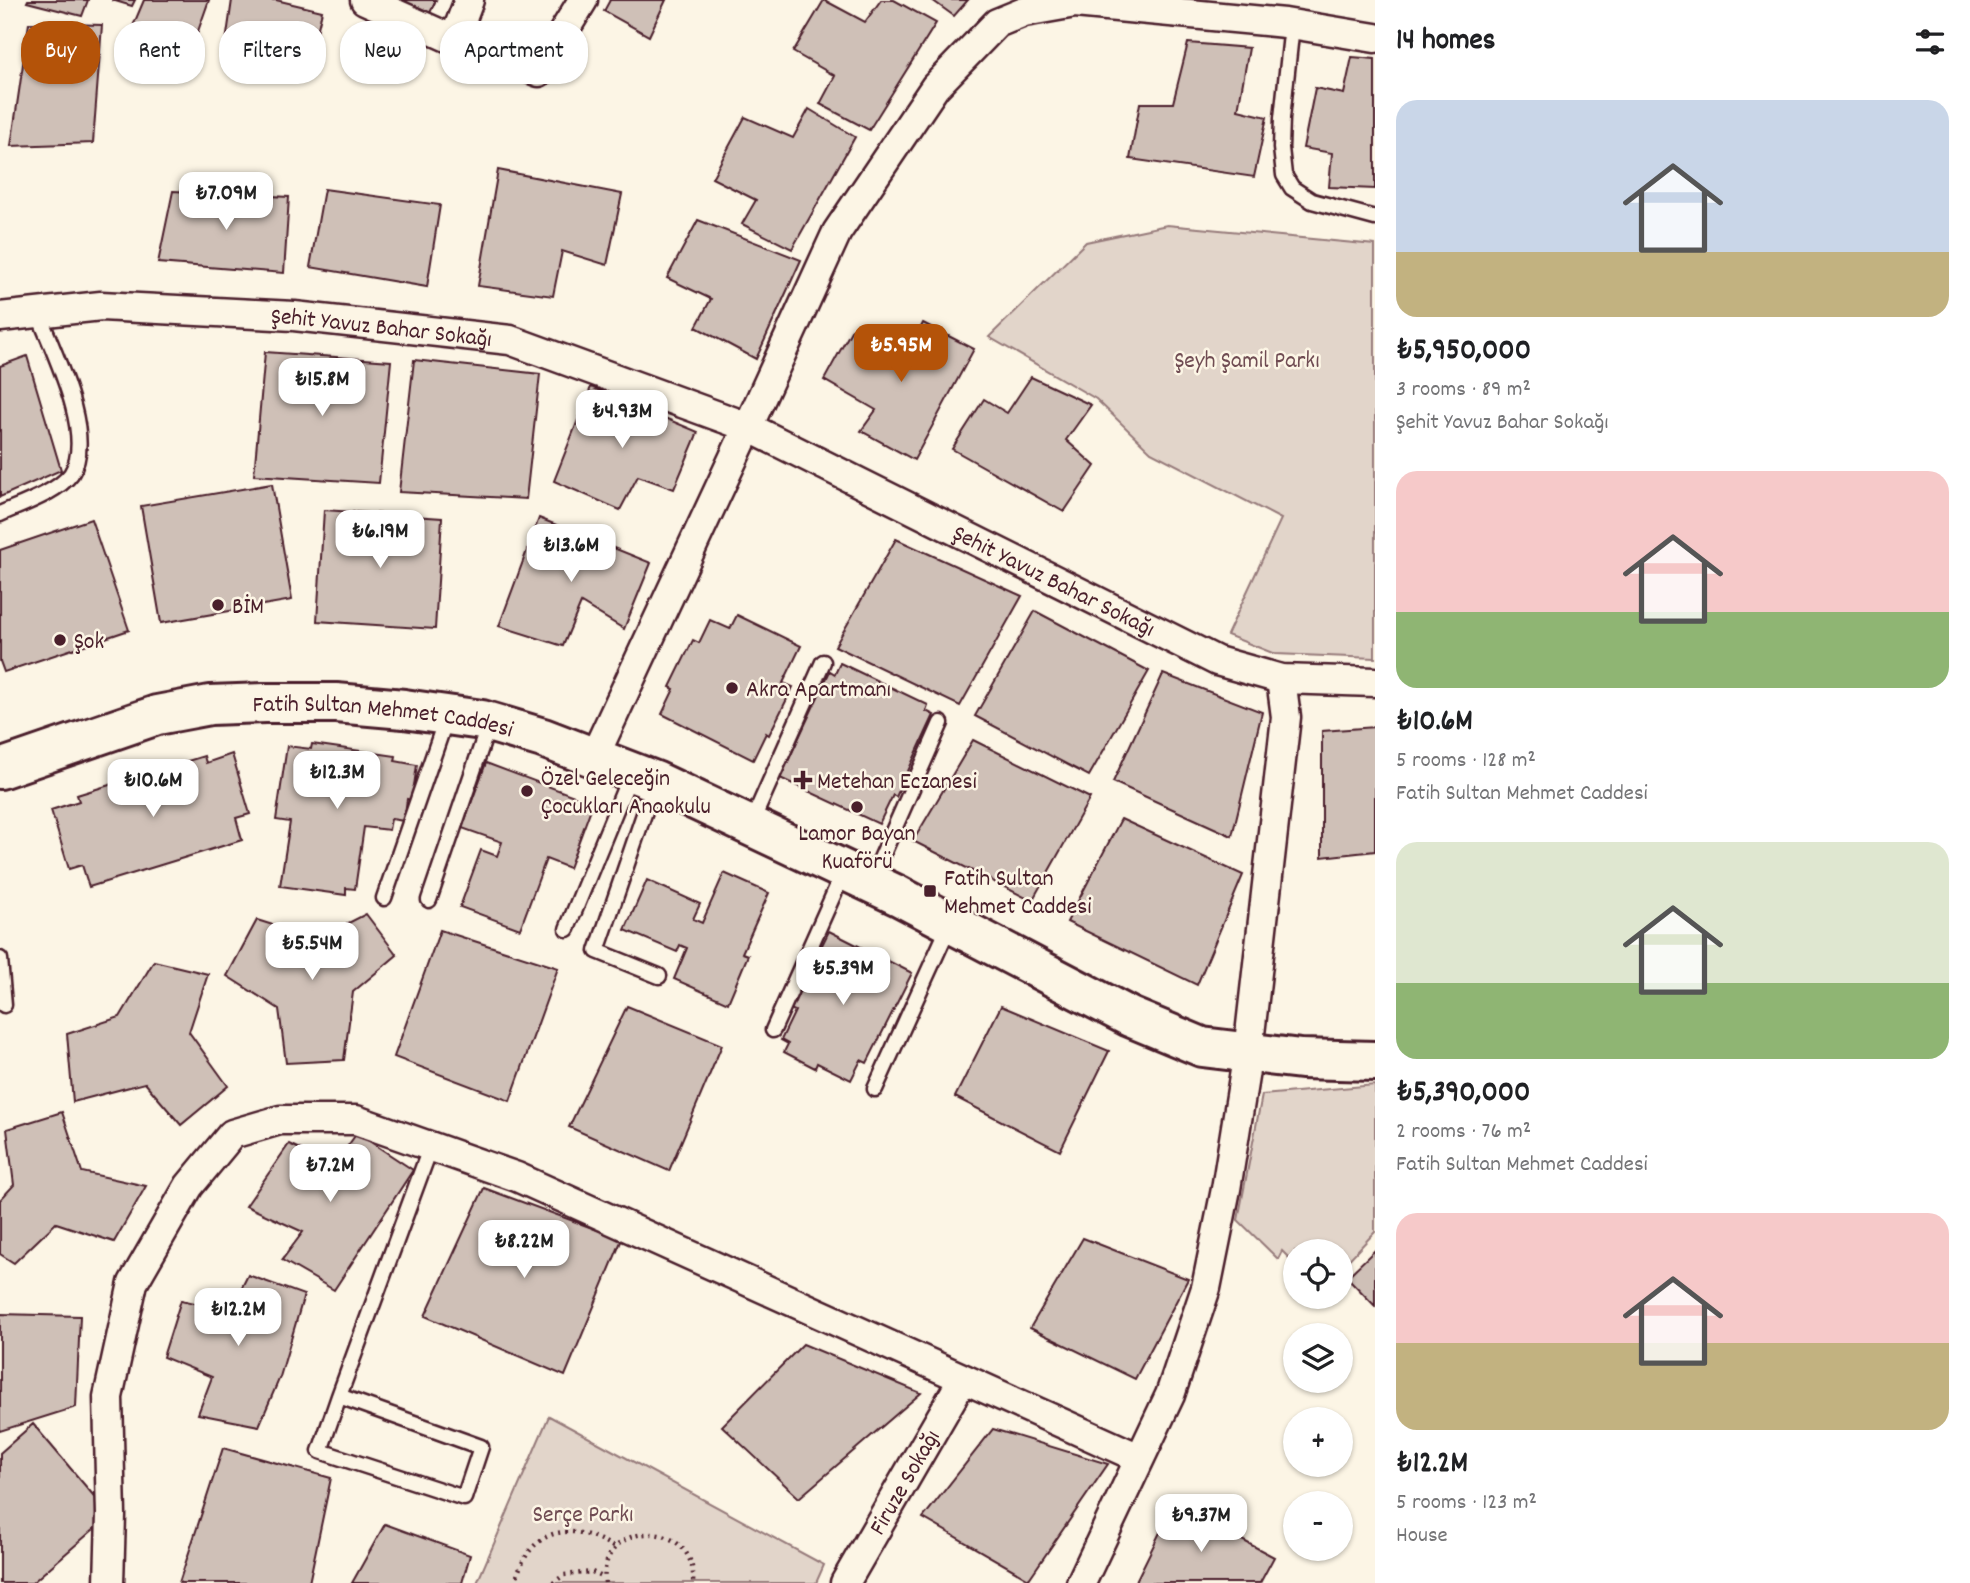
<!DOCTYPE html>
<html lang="en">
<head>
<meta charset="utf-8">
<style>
	:root { --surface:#fff; --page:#f2f2f2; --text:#202124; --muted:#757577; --accent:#b45309 }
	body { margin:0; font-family:Dekko,sans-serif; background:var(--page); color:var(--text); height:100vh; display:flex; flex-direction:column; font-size:26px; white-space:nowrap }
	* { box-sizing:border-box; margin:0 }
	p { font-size:23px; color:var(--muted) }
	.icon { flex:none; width:38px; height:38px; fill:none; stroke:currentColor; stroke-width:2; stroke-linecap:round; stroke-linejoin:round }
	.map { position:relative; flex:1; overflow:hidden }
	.drawer { display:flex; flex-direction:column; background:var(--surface); width:595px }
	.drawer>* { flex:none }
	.top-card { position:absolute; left:21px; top:21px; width:665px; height:63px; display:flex; gap:14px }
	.tools { position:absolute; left:1283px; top:1239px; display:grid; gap:14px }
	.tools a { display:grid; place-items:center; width:70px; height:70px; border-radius:50%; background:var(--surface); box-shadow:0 2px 5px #0004; font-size:35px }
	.price { position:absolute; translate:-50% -60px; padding:0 16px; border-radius:14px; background:#fff; color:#222; font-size:23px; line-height:46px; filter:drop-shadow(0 2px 4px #0008) }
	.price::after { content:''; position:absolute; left:50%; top:42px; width:21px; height:16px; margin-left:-10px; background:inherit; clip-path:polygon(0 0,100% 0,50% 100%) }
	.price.selected { background:var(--accent); color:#fff }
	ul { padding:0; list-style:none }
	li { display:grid; align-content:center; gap:14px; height:371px; padding:0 21px }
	li span { display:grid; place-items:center; height:217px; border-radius:21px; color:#555 }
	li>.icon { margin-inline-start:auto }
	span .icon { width:126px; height:126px; fill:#fffc; stroke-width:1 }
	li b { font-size:30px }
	h2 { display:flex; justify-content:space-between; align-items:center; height:84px; padding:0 21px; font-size:30px }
	.chip { padding:0 24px; border-radius:28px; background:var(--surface); box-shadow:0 2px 5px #0004; font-size:24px; line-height:63px }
	.chip.selected { background:var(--accent); color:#fff }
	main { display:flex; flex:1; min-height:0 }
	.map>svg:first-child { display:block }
</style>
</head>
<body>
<main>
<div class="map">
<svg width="1375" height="1583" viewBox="0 0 1375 1583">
	<rect width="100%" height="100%" fill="#fcf5e5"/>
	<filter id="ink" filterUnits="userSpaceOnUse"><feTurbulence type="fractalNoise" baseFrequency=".0143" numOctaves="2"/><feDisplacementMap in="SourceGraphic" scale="14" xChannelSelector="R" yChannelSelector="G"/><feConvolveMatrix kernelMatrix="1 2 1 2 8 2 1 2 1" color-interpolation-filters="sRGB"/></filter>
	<g filter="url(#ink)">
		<g fill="#e2d5ca" stroke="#967a7a" stroke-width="2">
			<path d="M1167,225L1375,245V658L1275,654L1227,635L1281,519L1151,452L1096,399L989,337L1086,242Z"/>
			<path d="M1375,1085V1232L1341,1268L1340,1251H1295V1264L1282,1251L1278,1259L1238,1220L1262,1095Z"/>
			<path d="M549,1416L824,1565L816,1583H477Z"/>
		</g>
		<g fill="#cfc0b7" stroke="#4a1f2b" stroke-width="2">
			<path d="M28,0H88L82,16L27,2Z"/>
			<path d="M112,0H135L132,6Z"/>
			<path d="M144,0H209L191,51L130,33Z"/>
			<path d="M232,0H276L322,11L308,70L225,49Z"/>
			<path d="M399,0H436L430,13Z"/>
			<path d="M610,0H666L649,36L604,11Z"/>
			<path d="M824,0L865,22L881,0H894L936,23L869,130L820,104L835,76L793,52Z"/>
			<path d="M932,0H968L954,16Z"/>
			<path d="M29,23L102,25L93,143L11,146Z"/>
			<path d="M1188,43L1249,48L1238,110L1267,117L1254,177L1130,159L1140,103H1173Z"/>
			<path d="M1352,57L1375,59V189L1329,187L1332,153L1303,148L1315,88L1344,94Z"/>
			<path d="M809,109L855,137L792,249L742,224L756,200L712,178L745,117L793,138Z"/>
			<path d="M498,170L622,194L607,265L562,251L553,296L478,286Z"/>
			<path d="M324,189L440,205L427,287L310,267Z"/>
			<path d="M173,191L289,197L284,273L158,263Z"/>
			<path d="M698,220L801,260L756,359L696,327L711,299L667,278Z"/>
			<path d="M923,323L974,349L914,460L861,431L876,410L824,380L852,329L906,357Z"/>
			<path d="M265,352L391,361L379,483L254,475Z"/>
			<path d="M27,356L61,470L0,497V366Z"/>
			<path d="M414,360L540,374L526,499L399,492Z"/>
			<path d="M1031,377L1091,405L1066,440L1095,466L1064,512L952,449L984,399L1007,413Z"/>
			<path d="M591,387L698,432L674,489L638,476L620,510L554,481Z"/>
			<path d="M272,484L292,600L161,623L141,506Z"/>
			<path d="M324,510L442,518L435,629L317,621Z"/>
			<path d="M539,518L651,563L624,629L581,603L563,646L499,626Z"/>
			<path d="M91,519L129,630L4,672L0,661V550Z"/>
			<path d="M896,539L1022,596L960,706L835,646Z"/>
			<path d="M1035,611L1149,671L1089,776L975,716Z"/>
			<path d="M737,615L801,646L783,683L793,687L769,735L766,733L753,760L662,714L674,689L670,687L693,640L699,643L710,620L730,629Z"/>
			<path d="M840,663L928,705L926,711L934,715L896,797L893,795L879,824L780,778L830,671L835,674Z"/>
			<path d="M1163,674L1262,712L1232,836L1113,782Z"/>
			<path d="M1375,727V851L1322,857V731Z"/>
			<path d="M973,740L1090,798L1032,901L913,841Z"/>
			<path d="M312,744L396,756L395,761L417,765L412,800L407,799L404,821L391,819L389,830L364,827L355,889L346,888V895L280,886L290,822L276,820L287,746L311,749Z"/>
			<path d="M232,754L250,814L236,818L242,840L89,887L82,865L69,869L51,810L79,801L77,795L204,756L206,763Z"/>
			<path d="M486,763L593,803L569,868L546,859L520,929L460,907L481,850L497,856L502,842L462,828Z"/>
			<path d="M1121,819L1243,875L1197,985L1067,922Z"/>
			<path d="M724,873L769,893L742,953L748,955L728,1003L674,979L687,948L680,945L677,952L625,930L647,880L700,904L693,919L702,923Z"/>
			<path d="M366,914L397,955L353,992L344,1060L286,1063L279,1009L227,976L257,920L317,939Z"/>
			<path d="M440,930L558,968L510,1101L394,1057Z"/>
			<path d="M829,931L912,973L867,1063L861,1060L851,1080L817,1063L815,1068L784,1052L788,1044L781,1040L795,1011L790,1009Z"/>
			<path d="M154,961L208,974L189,1032L228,1086L181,1125L145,1083L73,1102L67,1034L120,1017Z"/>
			<path d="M627,1006L722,1045L669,1171L569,1127Z"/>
			<path d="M1001,1006L1109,1051L1060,1151L955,1097Z"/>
			<path d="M62,1112L82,1172L146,1186L114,1242L56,1223L14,1263L0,1254V1200L14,1185L7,1129Z"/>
			<path d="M357,1133L413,1170L334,1290L282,1260L303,1232L246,1206L289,1144L334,1165Z"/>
			<path d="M484,1188L622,1239L565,1376L425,1316Z"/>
			<path d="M1083,1238L1188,1279L1135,1379L1030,1328Z"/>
			<path d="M1375,1250V1306L1347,1277Z"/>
			<path d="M248,1275L304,1295L280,1377L259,1426L198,1414L212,1377L163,1357L181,1300L230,1311Z"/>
			<path d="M0,1314L80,1316L76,1407L0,1431Z"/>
			<path d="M803,1344L921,1393L799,1498L722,1426Z"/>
			<path d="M33,1424L110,1515L32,1583H0V1453Z"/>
			<path d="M993,1429L1108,1464L1029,1579L923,1518Z"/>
			<path d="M223,1448L331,1478L309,1583H179Z"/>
			<path d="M1174,1504L1274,1557L1260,1583H1135Z"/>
			<path d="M385,1524L470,1555L462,1583H352Z"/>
		</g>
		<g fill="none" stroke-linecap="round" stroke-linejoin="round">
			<g stroke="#4a1f2b" stroke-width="19">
				<g id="lane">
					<path d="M1292,25L1282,118L1281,148L1284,175L1292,188L1312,201L1375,218"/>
					<path d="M0,514C20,505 58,492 71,474C96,436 53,351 38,313"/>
					<path d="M655,782L597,951L659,976"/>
					<path d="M751,824L823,662"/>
					<path d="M871,881L941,723"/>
					<path d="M384,898L447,716"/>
					<path d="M429,900L489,724"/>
					<path d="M567,929L631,773"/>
					<path d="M0,959L4,1005"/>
					<path d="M773,1030L844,871"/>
					<path d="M875,1089L950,924"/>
					<path d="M339,1396L481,1447L464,1498L320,1451L339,1396L431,1146"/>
				</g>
			</g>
			<g stroke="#4a1f2b" stroke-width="33">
				<g id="street">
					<path d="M365,0L454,40L539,72L583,0"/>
					<path id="s1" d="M1375,38L1285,23L1075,3L1024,12L997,23L935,87L837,232L748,427L1217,661L1281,679L1375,682"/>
					<path d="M454,40L469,0"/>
					<path id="s2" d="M0,317L101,306L294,316L510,340L748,427L594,757"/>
					<path d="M109,1583L111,1515L108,1397L133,1283L189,1186L232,1134L280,1120H356L517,1177L1139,1458"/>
					<path id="s3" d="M845,1583L963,1379"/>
					<path d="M1081,1583L1170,1395L1206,1288L1226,1189L1248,1052L1286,717L1281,679"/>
				</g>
			</g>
			<g stroke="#4a1f2b" stroke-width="44">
				<g id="secondary">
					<path id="s4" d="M0,769L157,715L210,705L265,703H336L404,709L482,720L543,738L655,781L899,896L1130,1017L1202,1047L1301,1059L1375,1061"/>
				</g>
			</g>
			<g stroke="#4a1f2b" stroke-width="4.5" stroke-dasharray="2 5" stroke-linecap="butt">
				<path d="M515,1583C529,1528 570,1519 615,1548"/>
				<path d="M553,1583L564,1575L592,1572L604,1578"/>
				<path d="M605,1583C597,1519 698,1516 693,1583"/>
			</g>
			<use href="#lane" stroke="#fcf5e5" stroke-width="14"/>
			<use href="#street" stroke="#fcf5e5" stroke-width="28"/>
			<use href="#secondary" stroke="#fcf5e5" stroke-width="38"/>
		</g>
	</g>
	<g fill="#4a1f2b" stroke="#fcf5e5" stroke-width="2.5">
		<circle cx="218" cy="605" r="7"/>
		<circle cx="60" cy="640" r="7"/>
		<circle cx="732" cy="688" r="7"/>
		<path d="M799.5 769.5h7v7h7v7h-7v7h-7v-7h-7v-7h7z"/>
		<circle cx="527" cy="791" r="7"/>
		<circle cx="857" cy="807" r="7"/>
		<rect x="923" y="884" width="14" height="14" rx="3.5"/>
	</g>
	<g text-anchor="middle" stroke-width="5" stroke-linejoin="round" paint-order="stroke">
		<g font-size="24" fill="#4a1f2b" stroke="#fcf5e5">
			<text dy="8" stroke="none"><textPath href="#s2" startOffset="383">Şehit Yavuz Bahar Sokağı</textPath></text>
			<text dy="8" stroke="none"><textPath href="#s1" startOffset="1204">Şehit Yavuz Bahar Sokağı</textPath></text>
			<text dy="8" stroke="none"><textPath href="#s4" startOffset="394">Fatih Sultan Mehmet Caddesi</textPath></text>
			<text dy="8" stroke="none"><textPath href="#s3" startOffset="117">Firuze Sokağı</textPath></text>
		</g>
		<g font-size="24" fill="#704c53" stroke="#fcf5e5">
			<text x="1247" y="367">Şeyh Şamil Parkı</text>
			<text x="583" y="1521">Serçe Parkı</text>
		</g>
		<g font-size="24" fill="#4a1f2b" stroke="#fcf5e5" text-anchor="start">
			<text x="232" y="613">BİM</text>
			<text x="74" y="648">Şok</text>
			<text x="746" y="696">Akra Apartmanı</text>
			<text x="541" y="785">Özel Geleceğin<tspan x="541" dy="28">Çocukları Anaokulu</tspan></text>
			<text x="817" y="788">Metehan Eczanesi</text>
			<text x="857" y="840" text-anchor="middle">Lamor Bayan<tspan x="857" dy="28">Kuaförü</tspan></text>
			<text x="944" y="885">Fatih Sultan<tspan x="944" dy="28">Mehmet Caddesi</tspan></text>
		</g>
	</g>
</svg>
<div class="tools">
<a><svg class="icon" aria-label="locate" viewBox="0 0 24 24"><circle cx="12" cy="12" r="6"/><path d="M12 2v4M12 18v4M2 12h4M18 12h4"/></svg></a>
<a><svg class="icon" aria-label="layers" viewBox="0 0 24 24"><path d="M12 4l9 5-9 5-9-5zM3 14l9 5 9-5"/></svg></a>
<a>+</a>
<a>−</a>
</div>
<b class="price" style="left:226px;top:232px">₺7.09M</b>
<b class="price selected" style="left:901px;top:384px">₺5.95M</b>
<b class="price" style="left:322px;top:418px">₺15.8M</b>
<b class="price" style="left:622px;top:450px">₺4.93M</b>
<b class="price" style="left:380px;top:570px">₺6.19M</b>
<b class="price" style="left:571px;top:584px">₺13.6M</b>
<b class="price" style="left:337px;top:811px">₺12.3M</b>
<b class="price" style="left:153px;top:819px">₺10.6M</b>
<b class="price" style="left:312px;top:982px">₺5.54M</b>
<b class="price" style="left:843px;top:1007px">₺5.39M</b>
<b class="price" style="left:330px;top:1204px">₺7.2M</b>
<b class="price" style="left:524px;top:1280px">₺8.22M</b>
<b class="price" style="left:238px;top:1348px">₺12.2M</b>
<b class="price" style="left:1201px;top:1554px">₺9.37M</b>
<div class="top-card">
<a class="chip selected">Buy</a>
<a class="chip">Rent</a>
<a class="chip">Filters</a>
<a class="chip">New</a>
<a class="chip">Apartment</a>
</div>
</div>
<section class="drawer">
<h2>14 homes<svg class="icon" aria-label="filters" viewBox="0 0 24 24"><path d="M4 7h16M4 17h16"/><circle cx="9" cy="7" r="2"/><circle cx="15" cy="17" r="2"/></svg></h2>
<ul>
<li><span style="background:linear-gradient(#c9d6e8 70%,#c2b280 0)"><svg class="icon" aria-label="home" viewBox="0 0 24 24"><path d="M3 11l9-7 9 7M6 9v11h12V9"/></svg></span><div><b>₺5,950,000</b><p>3 rooms · 89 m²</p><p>Şehit Yavuz Bahar Sokağı</p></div></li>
<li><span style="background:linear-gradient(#f6c9c9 65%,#8fb573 0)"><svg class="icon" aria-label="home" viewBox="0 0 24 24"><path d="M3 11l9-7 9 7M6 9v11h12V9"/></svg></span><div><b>₺10.6M</b><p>5 rooms · 128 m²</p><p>Fatih Sultan Mehmet Caddesi</p></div></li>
<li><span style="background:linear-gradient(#dfe7d0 65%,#8fb573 0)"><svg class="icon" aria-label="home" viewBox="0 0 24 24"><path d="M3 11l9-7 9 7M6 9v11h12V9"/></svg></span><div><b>₺5,390,000</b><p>2 rooms · 76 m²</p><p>Fatih Sultan Mehmet Caddesi</p></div></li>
<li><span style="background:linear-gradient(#f6c9c9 60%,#c2b280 0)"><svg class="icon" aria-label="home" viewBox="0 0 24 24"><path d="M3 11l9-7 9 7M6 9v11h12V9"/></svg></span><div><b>₺12.2M</b><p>5 rooms · 123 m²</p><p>House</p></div></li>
</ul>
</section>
</main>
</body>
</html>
